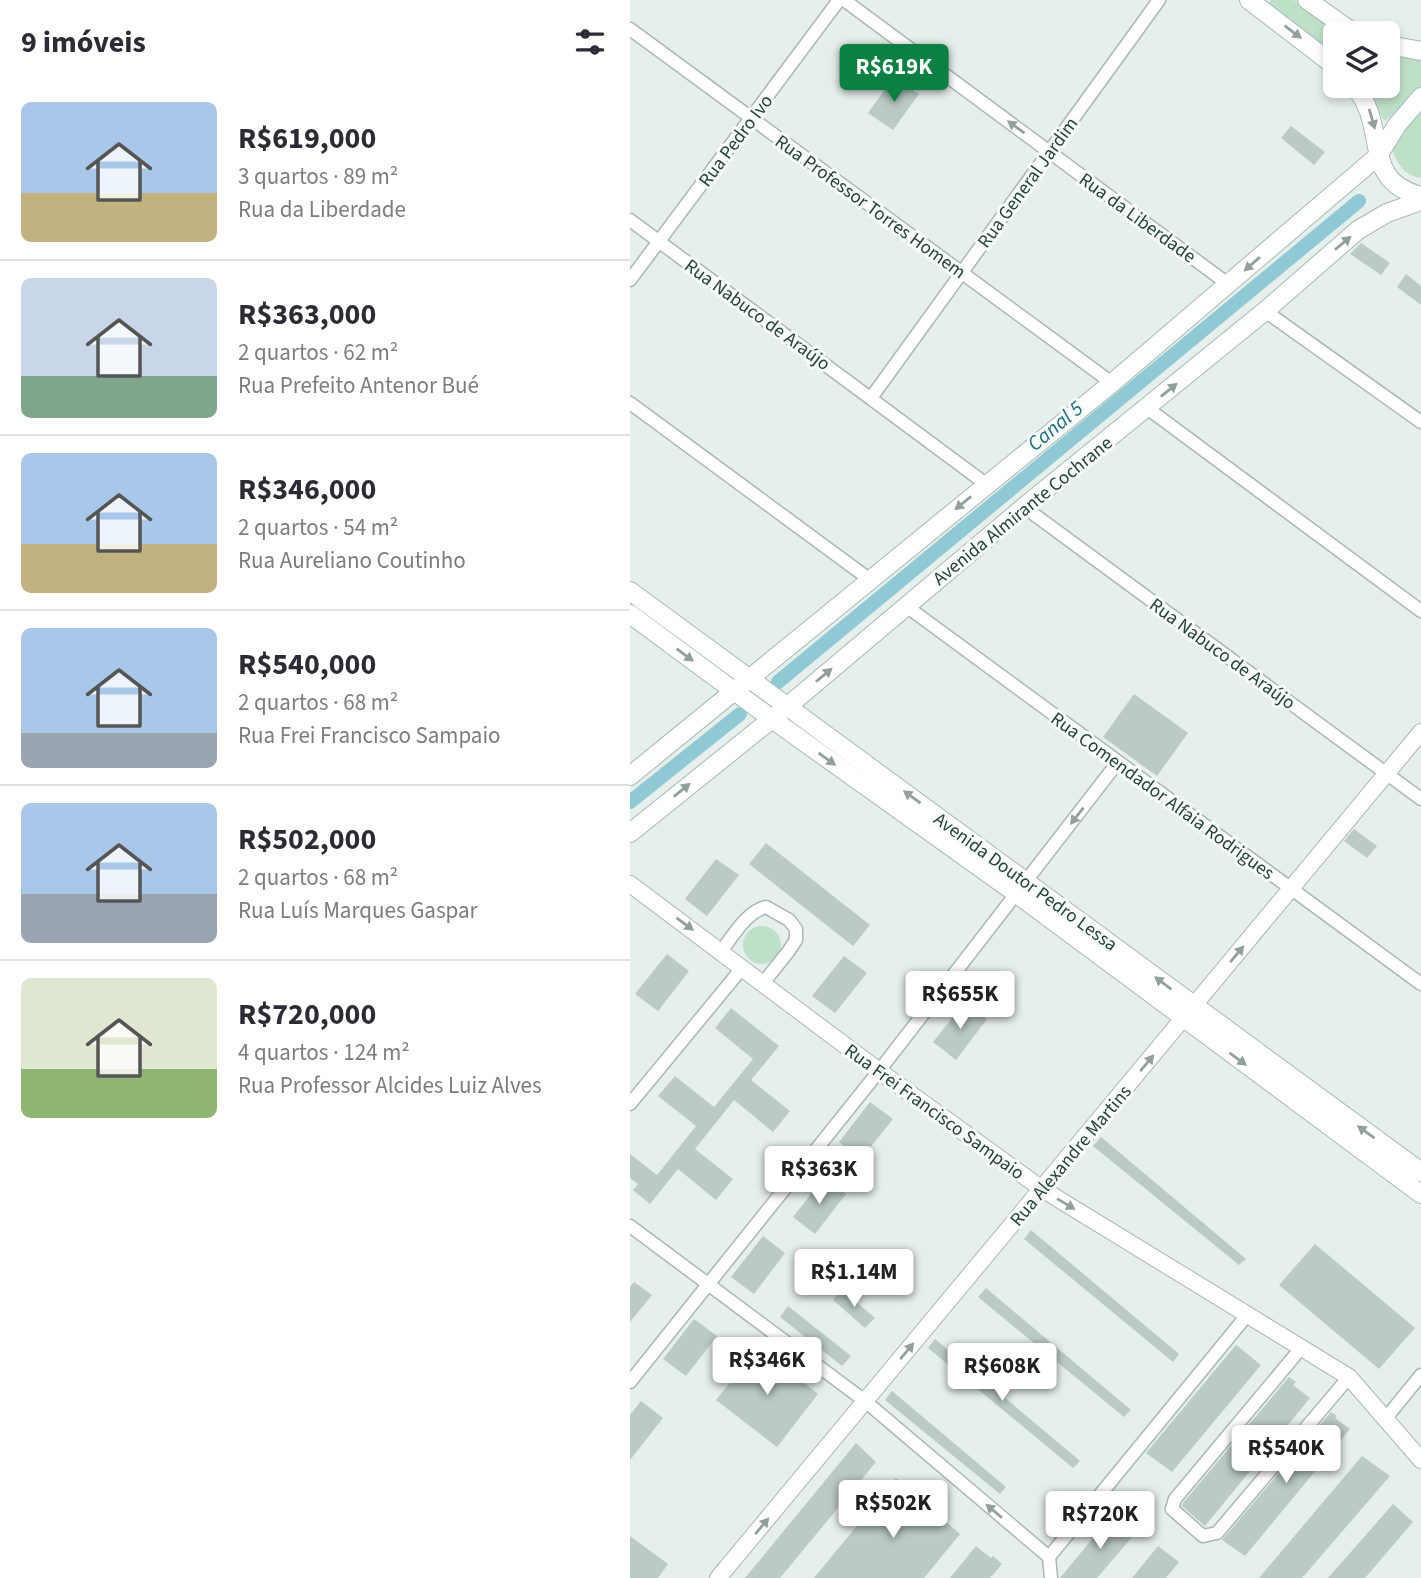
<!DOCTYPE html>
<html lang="pt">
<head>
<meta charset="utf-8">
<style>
	:root { --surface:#fff; --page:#f2f2f3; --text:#2b2b33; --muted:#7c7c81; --line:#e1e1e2; --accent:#0b8043 }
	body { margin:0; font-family:"Source Sans 3",sans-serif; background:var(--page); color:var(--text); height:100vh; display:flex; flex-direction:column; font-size:26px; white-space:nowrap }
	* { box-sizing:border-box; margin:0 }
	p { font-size:23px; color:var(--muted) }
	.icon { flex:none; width:38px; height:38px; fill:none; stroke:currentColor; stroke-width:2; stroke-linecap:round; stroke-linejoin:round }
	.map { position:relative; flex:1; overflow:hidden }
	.drawer { display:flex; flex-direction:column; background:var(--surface); width:630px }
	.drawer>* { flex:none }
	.tools { position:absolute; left:693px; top:21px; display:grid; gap:14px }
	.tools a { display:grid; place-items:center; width:77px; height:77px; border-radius:10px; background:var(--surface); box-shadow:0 4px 10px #0003; font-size:35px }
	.price { position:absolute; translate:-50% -60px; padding:0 16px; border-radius:7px; background:#fff; color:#222; font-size:23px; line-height:46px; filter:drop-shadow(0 2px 4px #0008) }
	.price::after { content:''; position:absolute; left:50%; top:42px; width:21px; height:16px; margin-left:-10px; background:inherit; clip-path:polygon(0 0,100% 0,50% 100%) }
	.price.active { background:var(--accent); color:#fff }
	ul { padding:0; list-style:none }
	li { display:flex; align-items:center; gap:21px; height:175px; padding:0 21px }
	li+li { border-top:2px solid var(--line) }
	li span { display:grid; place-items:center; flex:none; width:196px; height:140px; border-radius:10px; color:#555 }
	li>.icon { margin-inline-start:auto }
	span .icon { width:84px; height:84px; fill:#fffc; stroke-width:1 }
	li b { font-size:30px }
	h2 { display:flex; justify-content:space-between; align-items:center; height:84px; padding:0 21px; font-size:30px }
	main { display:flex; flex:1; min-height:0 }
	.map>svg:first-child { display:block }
</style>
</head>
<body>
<main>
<section class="drawer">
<h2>9 imóveis<svg class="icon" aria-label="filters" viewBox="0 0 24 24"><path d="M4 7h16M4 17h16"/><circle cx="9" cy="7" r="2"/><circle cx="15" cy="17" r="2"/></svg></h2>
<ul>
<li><span style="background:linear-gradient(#a9c7e8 65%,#c2b280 0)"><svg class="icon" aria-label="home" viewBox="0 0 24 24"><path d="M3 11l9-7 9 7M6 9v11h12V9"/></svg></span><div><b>R$619,000</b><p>3 quartos · 89 m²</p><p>Rua da Liberdade</p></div></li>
<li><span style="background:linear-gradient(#c9d6e8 70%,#7fa58c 0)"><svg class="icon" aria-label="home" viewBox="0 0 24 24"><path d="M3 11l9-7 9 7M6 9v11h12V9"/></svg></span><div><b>R$363,000</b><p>2 quartos · 62 m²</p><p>Rua Prefeito Antenor Bué</p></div></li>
<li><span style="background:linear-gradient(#a9c7e8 65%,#c2b280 0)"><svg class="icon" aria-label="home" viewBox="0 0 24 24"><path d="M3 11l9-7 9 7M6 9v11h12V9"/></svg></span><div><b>R$346,000</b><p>2 quartos · 54 m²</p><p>Rua Aureliano Coutinho</p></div></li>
<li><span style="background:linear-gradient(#a9c7e8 75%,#9aa5b1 0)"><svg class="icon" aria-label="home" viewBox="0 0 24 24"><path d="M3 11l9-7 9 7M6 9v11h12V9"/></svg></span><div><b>R$540,000</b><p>2 quartos · 68 m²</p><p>Rua Frei Francisco Sampaio</p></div></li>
<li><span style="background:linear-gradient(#a9c7e8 65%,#9aa5b1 0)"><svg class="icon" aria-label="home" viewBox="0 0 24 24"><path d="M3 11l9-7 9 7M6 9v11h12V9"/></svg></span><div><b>R$502,000</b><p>2 quartos · 68 m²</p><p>Rua Luís Marques Gaspar</p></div></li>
<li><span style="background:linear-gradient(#dfe7d0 65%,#8fb573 0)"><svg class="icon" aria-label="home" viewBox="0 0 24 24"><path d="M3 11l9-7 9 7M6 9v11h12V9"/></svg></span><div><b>R$720,000</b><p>4 quartos · 124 m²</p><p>Rua Professor Alcides Luiz Alves</p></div></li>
</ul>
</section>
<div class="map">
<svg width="791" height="1578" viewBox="0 0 791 1578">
	<rect width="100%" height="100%" fill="#e6efeb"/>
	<g fill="#bfe0c8">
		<path d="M641,0H664L710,33H705V60L637,6Z"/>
		<path d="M758,52L791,60V88L755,121L730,86H758Z"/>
		<path d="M791,103V178C774,175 768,165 762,149L765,139Z"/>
		<circle cx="132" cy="945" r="19"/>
	</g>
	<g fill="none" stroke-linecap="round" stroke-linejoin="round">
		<g stroke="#8ec9d4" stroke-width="14">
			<path d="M148,682L729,201"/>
			<path d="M0,802L110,714"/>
		</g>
	</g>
	<g fill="#bbcac4">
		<path d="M264,77L289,94L263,130L238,113Z"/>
		<path d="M661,126L695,152L684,165L651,138Z"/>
		<path d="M731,243L760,263L751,275L720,254Z"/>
		<path d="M776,274L791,286V305L767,287Z"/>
		<path d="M504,694L558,733L527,776L473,737Z"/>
		<path d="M724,829L747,846L737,858L714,841Z"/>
		<path d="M136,843L240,925L223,946L119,864Z"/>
		<path d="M86,859L109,875L77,916L55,899Z"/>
		<path d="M37,954L59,971L28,1011L5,994Z"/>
		<path d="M214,956L237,973L205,1013L182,996Z"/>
		<path d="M335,1002L357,1019L326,1060L303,1042Z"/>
		<path d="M101,1008L149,1046L121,1080L160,1111L143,1132L104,1100L65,1149L103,1179L86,1200L48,1169L20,1204L3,1190L8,1184L0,1178V1154L27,1175L66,1126L28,1096L45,1076L84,1107L123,1059L85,1028Z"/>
		<path d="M240,1102L263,1119L231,1159L209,1142Z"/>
		<path d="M471,1137L616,1259L609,1265L463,1146Z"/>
		<path d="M194,1177L216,1194L185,1234L163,1217Z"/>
		<path d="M401,1230L549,1354L543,1362L394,1239Z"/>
		<path d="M133,1236L155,1253L124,1294L101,1277Z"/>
		<path d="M685,1244L785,1328L749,1369L649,1285Z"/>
		<path d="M4,1282L22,1295L0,1322V1287Z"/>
		<path d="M356,1288L501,1410L494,1417L348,1297Z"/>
		<path d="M212,1290L245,1318L235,1328L203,1300Z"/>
		<path d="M158,1306L221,1356L212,1366L150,1317Z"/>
		<path d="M64,1319L87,1336L56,1376L33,1359Z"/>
		<path d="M305,1339L450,1461L443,1468L298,1348Z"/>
		<path d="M606,1345L631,1365L542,1472L516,1453Z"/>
		<path d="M130,1346L188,1394L147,1447L86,1400Z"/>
		<path d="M659,1377L666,1382L663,1385L680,1398L575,1526L552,1506L553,1503Z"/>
		<path d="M262,1391L376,1487L370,1494L255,1400Z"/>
		<path d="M11,1401L33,1418L0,1460V1415Z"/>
		<path d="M701,1412L707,1416L705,1418L720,1429L615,1556L592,1540Z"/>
		<path d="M226,1443L246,1462L150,1578H115Z"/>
		<path d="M732,1456L760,1476L672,1578H629Z"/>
		<path d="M266,1478L330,1534L294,1578H184Z"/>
		<path d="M763,1504L783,1522L735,1578H698Z"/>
		<path d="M482,1515L503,1536L467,1578H430Z"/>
		<path d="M0,1536L38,1564L28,1578H0Z"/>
		<path d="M346,1546L361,1558L363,1556L372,1564L360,1578H320Z"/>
		<path d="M528,1546L549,1562L536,1578H502Z"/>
	</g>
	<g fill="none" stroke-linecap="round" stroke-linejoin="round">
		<g stroke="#a8b8b2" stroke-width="15">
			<g id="minor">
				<path d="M214,0L598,284"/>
				<path d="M0,29L482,383"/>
				<path d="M0,220L356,484"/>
				<path d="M0,280L209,0"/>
				<path d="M635,311L791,422"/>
				<path d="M241,398L529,0"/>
				<path d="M0,403L239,579"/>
				<path d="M517,408L791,611"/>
				<path d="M394,507L791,799"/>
				<path d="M276,606L791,984"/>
				<path d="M91,951C104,935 116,912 136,907L159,920L166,929V940L158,952L134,982"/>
				<path d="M0,1104L113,967"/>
				<path d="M0,1226L235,1401L419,1557L421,1578"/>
				<path d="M672,1347L545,1499L542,1509L573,1536L587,1533L719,1377"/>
				<path d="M0,1382L249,1071L488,762"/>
				<path d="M756,1418L791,1375"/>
				<path d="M419,1557L618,1314"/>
			</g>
		</g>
		<g stroke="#a8b8b2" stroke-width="18">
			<g id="tertiary">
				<path d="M0,884L249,1071L412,1189L719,1377L791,1460"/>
				<path d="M88,1578L791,732"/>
			</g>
		</g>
		<g stroke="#a4bbb3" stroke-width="20">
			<g id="secondary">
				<path d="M619,0L705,66"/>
				<path d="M677,0L724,33"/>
				<path d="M758,45L791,51"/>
				<path d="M724,86C760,127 729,180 791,196"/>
				<path d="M0,591L791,1172"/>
				<path d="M0,614L142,719L387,894L791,1194"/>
				<path d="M0,776L482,383L748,156L767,125L791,97"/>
				<path d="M0,833L158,706L394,507L635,311L728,230L757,213L791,201"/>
			</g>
		</g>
		<use href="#minor" stroke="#fff" stroke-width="12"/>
		<use href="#tertiary" stroke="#fff" stroke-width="16"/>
		<use href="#secondary" stroke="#fff" stroke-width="18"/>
	</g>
	<defs><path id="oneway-solid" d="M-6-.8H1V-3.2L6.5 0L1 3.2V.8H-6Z" transform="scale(1.75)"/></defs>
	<g fill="#92a09c">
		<use href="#oneway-solid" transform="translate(663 32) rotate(37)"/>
		<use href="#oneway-solid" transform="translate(742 119) rotate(74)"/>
		<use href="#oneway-solid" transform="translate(386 127) rotate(-144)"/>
		<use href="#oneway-solid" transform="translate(713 243) rotate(-40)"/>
		<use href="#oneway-solid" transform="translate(622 264) rotate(139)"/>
		<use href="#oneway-solid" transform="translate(539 390) rotate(-39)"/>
		<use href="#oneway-solid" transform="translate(333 503) rotate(141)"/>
		<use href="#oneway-solid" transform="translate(55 655) rotate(37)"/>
		<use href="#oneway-solid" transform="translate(194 675) rotate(-40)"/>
		<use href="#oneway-solid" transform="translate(197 759) rotate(36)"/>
		<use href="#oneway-solid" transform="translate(52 790) rotate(-39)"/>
		<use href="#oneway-solid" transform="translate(282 797) rotate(-144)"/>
		<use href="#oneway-solid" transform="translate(447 816) rotate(128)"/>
		<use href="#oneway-solid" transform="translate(55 924) rotate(36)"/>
		<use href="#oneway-solid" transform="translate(607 954) rotate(-50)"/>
		<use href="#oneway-solid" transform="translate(533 983) rotate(-143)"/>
		<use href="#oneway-solid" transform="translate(608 1059) rotate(36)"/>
		<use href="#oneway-solid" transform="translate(517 1063) rotate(-50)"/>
		<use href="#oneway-solid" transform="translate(736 1132) rotate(-144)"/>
		<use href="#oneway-solid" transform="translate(436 1204) rotate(31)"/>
		<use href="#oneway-solid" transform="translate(277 1351) rotate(-50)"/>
		<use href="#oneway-solid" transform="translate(364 1511) rotate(-140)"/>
		<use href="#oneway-solid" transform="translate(132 1526) rotate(-50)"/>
	</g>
	<g text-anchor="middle" stroke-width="6" stroke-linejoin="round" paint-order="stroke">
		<g font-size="19" fill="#24423a" stroke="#f7fbf9">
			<text transform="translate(105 140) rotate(-53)" y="7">Rua Pedro Ivo</text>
			<text transform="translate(397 182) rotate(-54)" y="7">Rua General Jardim</text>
			<text transform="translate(241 206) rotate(36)" y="7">Rua Professor Torres Homem</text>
			<text transform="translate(508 217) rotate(36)" y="7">Rua da Liberdade</text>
			<text transform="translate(128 314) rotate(36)" y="7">Rua Nabuco de Araújo</text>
			<text transform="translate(392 510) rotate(-39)" y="7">Avenida Almirante Cochrane</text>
			<text transform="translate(593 653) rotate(36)" y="7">Rua Nabuco de Araújo</text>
			<text transform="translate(533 795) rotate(36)" y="7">Rua Comendador Alfaia Rodrigues</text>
			<text transform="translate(396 881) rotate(36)" y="7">Avenida Doutor Pedro Lessa</text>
			<text transform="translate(305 1111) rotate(36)" y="7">Rua Frei Francisco Sampaio</text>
			<text transform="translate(440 1155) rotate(-50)" y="7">Rua Alexandre Martins</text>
		</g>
		<g font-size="21" font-style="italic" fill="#1c6f80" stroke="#f7fbf9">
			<text transform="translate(425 426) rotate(-40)" y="7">Canal 5</text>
		</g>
	</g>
</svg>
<div class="tools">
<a><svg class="icon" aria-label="layers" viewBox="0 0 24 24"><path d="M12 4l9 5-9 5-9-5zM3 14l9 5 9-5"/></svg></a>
</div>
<b class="price active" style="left:264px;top:104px">R$619K</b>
<b class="price" style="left:330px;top:1031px">R$655K</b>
<b class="price" style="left:189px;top:1206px">R$363K</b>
<b class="price" style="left:224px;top:1309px">R$1.14M</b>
<b class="price" style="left:137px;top:1397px">R$346K</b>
<b class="price" style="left:372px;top:1403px">R$608K</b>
<b class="price" style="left:656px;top:1485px">R$540K</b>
<b class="price" style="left:263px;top:1540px">R$502K</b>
<b class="price" style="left:470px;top:1551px">R$720K</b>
</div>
</main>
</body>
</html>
